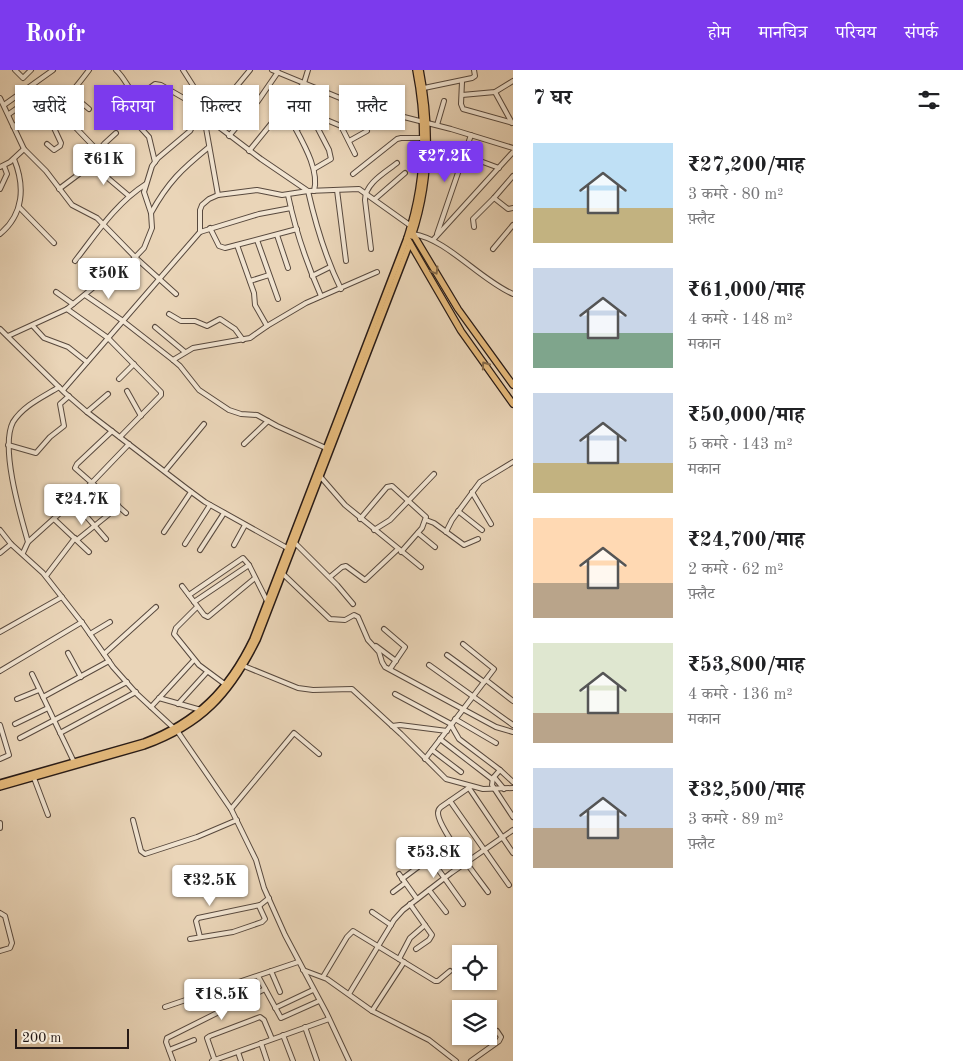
<!DOCTYPE html>
<html lang="hi">
<head>
<meta charset="utf-8">
<style>
	:root { --surface:#fff; --page:#f2f2f2; --text:#202124; --muted:#757577; --accent:#7c3aed }
	body { margin:0; font-family:"Old Standard TT","Noto Serif Devanagari",serif; background:var(--page); color:var(--text); height:100vh; display:flex; flex-direction:column; font-size:19px; white-space:nowrap }
	* { box-sizing:border-box; margin:0 }
	p { font-size:16px; color:var(--muted) }
	.icon { flex:none; width:28px; height:28px; fill:none; stroke:currentColor; stroke-width:2; stroke-linecap:round; stroke-linejoin:round }
	.map { position:relative; flex:1; overflow:hidden }
	.details { display:flex; flex-direction:column; background:var(--surface); width:450px }
	.details>* { flex:none }
	.guide { position:absolute; left:15px; top:15px; width:422px; height:45px; display:flex; gap:10px }
	.tools { position:absolute; left:452px; top:875px; display:grid; gap:10px }
	.tools a { display:grid; place-items:center; width:45px; height:45px; border-radius:0px; background:var(--surface); box-shadow:0 1px 4px #0004; font-size:25px }
	.scale { position:absolute; left:15px; bottom:12px; width:114px; box-sizing:border-box; padding-left:5px; border:2px solid #271a16; border-top:0; font-size:14px; line-height:18px; white-space:nowrap; color:#271a16; -webkit-text-stroke:4px #f1e4d1; paint-order:stroke }
	.price { position:absolute; translate:-50% -42px; padding:0 11px; border-radius:5px; background:#fff; color:#222; font-size:16px; line-height:32px; filter:drop-shadow(0 1px 2px #0008) }
	.price::after { content:''; position:absolute; left:50%; top:30px; width:15px; height:11px; margin-left:-8px; background:inherit; clip-path:polygon(0 0,100% 0,50% 100%) }
	.price.on { background:var(--accent); color:#fff }
	ul { padding:0; list-style:none }
	li { display:flex; align-items:center; gap:15px; height:125px; padding:0 20px }
	li span { display:grid; place-items:center; flex:none; width:140px; height:100px; border-radius:0px; color:#555 }
	li>.icon { margin-inline-start:auto }
	span .icon { width:60px; height:60px; fill:#fffc; stroke-width:1 }
	li b { font-size:21px }
	h2 { display:flex; justify-content:space-between; align-items:center; height:60px; padding:0 20px; font-size:21px }
	.pill { padding:0 18px; border-radius:0px; background:var(--surface); box-shadow:0 1px 4px #0004; font-size:18px; line-height:45px }
	.pill.on { background:var(--accent); color:#fff }
	header { display:flex; align-items:center; gap:30px; box-sizing:border-box; height:70px; padding:0 25px; background:var(--accent); color:#fff }
	header strong { font-size:24px }
	nav { display:flex; gap:28px; margin-inline-start:auto; font-size:18px }
	main { display:flex; flex:1; min-height:0 }
	.map>svg:first-child { display:block }
</style>
</head>
<body>
<header>
<strong>Roofr</strong>
<nav><a>होम</a><a>मानचित्र</a><a>परिचय</a><a>संपर्क</a></nav>
</header>
<main>
<div class="map">
<svg width="513" height="991" viewBox="0 0 513 991">
	<rect width="100%" height="100%" fill="#ead5b8"/>
	<filter id="stains"><feTurbulence type="fractalNoise" baseFrequency=".004" numOctaves="4"/><feColorMatrix values="0 0 0 0 .2 0 0 0 0 .09 0 0 0 0 .02 0 0 0 .5 -.17"/></filter>
	<radialGradient id="worn" r=".72"><stop offset=".6" stop-color="#630" stop-opacity="0"/><stop offset="1" stop-color="#630" stop-opacity=".3"/></radialGradient>
	<g fill="none" stroke-linecap="round" stroke-linejoin="round">
		<g stroke="#58493e" stroke-width="6">
			<g id="minor">
				<path d="M15,0L23,8L31,0"/>
				<path d="M116,0C128,11 128,23 144,32"/>
				<path d="M250,0L212,46L211,51L261,89L308,121C316,156 325,187 341,219"/>
				<path d="M272,0L357,35L451,59L513,78"/>
				<path d="M462,12L461,34L463,39L513,53"/>
				<path d="M424,18L472,8L475,6L474,0"/>
				<path d="M495,22L512,53"/>
				<path d="M71,24L89,39"/>
				<path d="M462,25L495,22L513,11"/>
				<path d="M0,28L24,79L46,101L72,135L97,148L136,188L176,224"/>
				<path d="M292,28L306,39"/>
				<path d="M4,35L53,0"/>
				<path d="M56,37L98,81"/>
				<path d="M200,42L206,58L218,125"/>
				<path d="M9,44L26,32"/>
				<path d="M317,46L341,56L355,84"/>
				<path d="M292,52C302,71 320,100 314,121"/>
				<path d="M437,55L444,31"/>
				<path d="M13,56C54,43 63,35 89,0"/>
				<path d="M296,59L314,51L326,23"/>
				<path d="M229,66L258,31L278,2"/>
				<path d="M349,71L367,61"/>
				<path d="M47,74L54,80L60,76L61,73L47,43"/>
				<path d="M100,79L119,96"/>
				<path d="M249,81L304,13L308,0"/>
				<path d="M464,85L499,98"/>
				<path d="M155,92L149,67L138,55L137,52L151,17L155,14L161,15L201,38"/>
				<path d="M90,93L129,126"/>
				<path d="M0,97L10,92L24,79"/>
				<path d="M314,99L331,89L329,80L314,51"/>
				<path d="M353,104L397,69L401,68H423"/>
				<path d="M0,119L7,104L4,96"/>
				<path d="M59,119L83,101L104,74L116,63"/>
				<path d="M337,120L346,191"/>
				<path d="M288,125C295,159 307,194 321,226"/>
				<path d="M494,128L508,139L513,138"/>
				<path d="M375,129L405,103"/>
				<path d="M19,137L54,173"/>
				<path d="M151,143C168,112 182,99 209,77"/>
				<path d="M474,157L473,149L494,128L513,106"/>
				<path d="M210,158L219,176L225,178L297,159"/>
				<path d="M200,162V140L202,135L209,129L218,125L257,120L282,125L308,121L359,119L411,156"/>
				<path d="M0,164C24,144 25,116 14,89"/>
				<path d="M413,164C447,169 480,210 513,224"/>
				<path d="M437,164L471,65"/>
				<path d="M277,165L288,198"/>
				<path d="M257,170L278,229"/>
				<path d="M433,170L513,82"/>
				<path d="M237,175L254,223L255,235L267,256"/>
				<path d="M371,179L365,130C365,113 386,102 397,93"/>
				<path d="M493,179L513,155"/>
				<path d="M75,191C96,164 116,133 146,114"/>
				<path d="M312,206L330,197"/>
				<path d="M250,211L269,205"/>
				<path d="M56,222L73,234"/>
				<path d="M85,225L123,251L173,290L180,296L199,320L229,340L241,344L257,345L277,356L328,379"/>
				<path d="M67,239L108,268L161,322V325L120,367"/>
				<path d="M169,244L181,251H195L207,256L220,249L235,259L243,270"/>
				<path d="M33,256L44,268L68,277L87,292"/>
				<path d="M155,257L185,282"/>
				<path d="M0,259L65,323L87,342L186,418L205,432L289,479"/>
				<path d="M8,266L67,239L94,217L122,201L144,178L152,158L151,143L144,122L152,96L158,88L190,61L200,42L201,33L199,25L183,0"/>
				<path d="M173,290L193,278L250,268L267,256L306,233L377,202"/>
				<path d="M119,309L134,294"/>
				<path d="M63,320L200,162L259,144L291,138"/>
				<path d="M127,321L141,346"/>
				<path d="M87,342L108,324"/>
				<path d="M112,361L77,394L75,398L126,443"/>
				<path d="M244,374L268,351"/>
				<path d="M8,375L36,383L50,367L64,356L60,334L69,326"/>
				<path d="M165,401L204,354"/>
				<path d="M319,405L345,435L421,497"/>
				<path d="M472,422L491,454"/>
				<path d="M73,431L106,469"/>
				<path d="M458,441L482,460"/>
				<path d="M54,449L89,482"/>
				<path d="M360,449L387,417L392,416L426,447L422,458L401,482"/>
				<path d="M426,450L434,453L464,475L478,469"/>
				<path d="M0,460L11,474L43,503L83,554L113,597L137,624L178,662L231,739L256,790L264,818L285,865L327,944L349,991"/>
				<path d="M374,460L390,450L434,404"/>
				<path d="M164,462L191,422"/>
				<path d="M446,462L452,450L480,412L513,392"/>
				<path d="M418,463L435,477"/>
				<path d="M77,470L108,445L118,435"/>
				<path d="M28,472C20,444 0,377 13,352C24,335 43,327 59,317"/>
				<path d="M294,472L337,515L353,534"/>
				<path d="M185,474L210,435"/>
				<path d="M234,475L245,455"/>
				<path d="M200,480L224,443"/>
				<path d="M0,483L11,474"/>
				<path d="M23,483L28,472L81,424L129,374"/>
				<path d="M282,503L330,549L345,550L354,545L358,547L368,570L379,582L382,592L385,597L496,657L513,662"/>
				<path d="M46,506L75,468"/>
				<path d="M330,507L342,497L346,496L365,510L398,479"/>
				<path d="M182,516L204,545L208,547L255,508"/>
				<path d="M189,525L243,488L249,495L267,531"/>
				<path d="M194,532L249,495"/>
				<path d="M197,537L176,558L174,564L199,595L226,615"/>
				<path d="M384,559L405,577L390,599"/>
				<path d="M0,562L62,527"/>
				<path d="M90,564L110,552"/>
				<path d="M376,576L396,591"/>
				<path d="M68,583L81,607"/>
				<path d="M104,584L156,537"/>
				<path d="M447,585L484,612"/>
				<path d="M429,595L513,655"/>
				<path d="M244,596L298,618L313,620L352,619L401,664L446,709L483,719L513,718"/>
				<path d="M0,601L82,552"/>
				<path d="M32,604L74,692"/>
				<path d="M486,610L513,631"/>
				<path d="M395,624L451,654"/>
				<path d="M43,627L109,591"/>
				<path d="M159,628L201,640"/>
				<path d="M17,629L39,620"/>
				<path d="M178,634L207,602"/>
				<path d="M151,637L194,590"/>
				<path d="M455,649L496,673"/>
				<path d="M15,654L48,638"/>
				<path d="M0,655L9,685L0,689"/>
				<path d="M451,655L459,669L500,700L513,712"/>
				<path d="M392,656L400,655L447,661"/>
				<path d="M60,663L136,622"/>
				<path d="M20,668L127,612"/>
				<path d="M440,669L492,709"/>
				<path d="M432,680L461,702"/>
				<path d="M425,689L494,599L463,574"/>
				<path d="M500,700L493,708L492,715L513,747"/>
				<path d="M494,707L504,719"/>
				<path d="M34,708L48,745"/>
				<path d="M470,717L441,737C439,739 438,739 438,743C438,758 478,808 488,822"/>
				<path d="M469,718L513,783"/>
				<path d="M450,731L509,815"/>
				<path d="M231,739L294,663L319,684"/>
				<path d="M133,750L141,781L145,784L197,767L237,750"/>
				<path d="M0,753V758"/>
				<path d="M420,774L463,834"/>
				<path d="M399,804L417,829"/>
				<path d="M402,809L430,788"/>
				<path d="M429,820L446,842"/>
				<path d="M393,822L405,813"/>
				<path d="M410,834L432,865L429,870L416,879"/>
				<path d="M372,842L391,855"/>
				<path d="M0,843L5,846L12,873L10,878L0,881"/>
				<path d="M200,867L196,851L198,848L260,835"/>
				<path d="M190,869L233,862L262,852L265,849L259,836L269,828"/>
				<path d="M399,889L410,868L425,855"/>
				<path d="M303,900L327,909L372,941L429,970L456,991"/>
				<path d="M271,901L280,922"/>
				<path d="M258,906L281,948L319,931"/>
				<path d="M323,907L347,867L353,861L435,911H438L450,901"/>
				<path d="M349,924L394,850L403,840L451,803L513,760"/>
				<path d="M165,937L298,892"/>
				<path d="M275,938L313,920"/>
				<path d="M372,941L404,892"/>
				<path d="M305,957L317,991"/>
				<path d="M283,965L293,991"/>
				<path d="M261,973L267,991"/>
				<path d="M169,980L194,970"/>
				<path d="M238,982L241,991"/>
				<path d="M173,991L166,972L167,968L265,919"/>
				<path d="M212,991L329,949"/>
				<path d="M215,991L207,968L210,966L260,947L264,950L272,969"/>
				<path d="M471,991L499,971L501,967L497,961"/>
			</g>
		</g>
		<g stroke="#271a16" stroke-width="8">
			<g id="major">
				<path d="M0,713L144,672C197,652 229,619 253,569L407,168"/>
				<path d="M0,717L144,676C202,655 230,624 257,570L410,173"/>
			</g>
		</g>
		<g stroke="#271a16" stroke-width="8">
			<g id="highway">
				<path d="M416,0C427,56 425,114 407,168L461,261L513,334"/>
				<path d="M410,159L458,239L513,315"/>
				<path d="M412,166C430,112 431,56 420,0"/>
			</g>
		</g>
		<use href="#minor" stroke="#f1e4d1" stroke-width="4"/>
		<use href="#major" stroke="#e5ba7c" stroke-width="5"/>
		<use href="#highway" stroke="#e5ba7c" stroke-width="5.5"/>
	</g>
	<defs><path id="oneway-chevron" d="M-2-3.5L2.5 0L-2 3.5" fill="none" stroke-width="1.6" stroke-linecap="round" stroke-linejoin="round" transform="scale(1.25)"/></defs>
	<g stroke="#866a49">
		<use href="#oneway-chevron" transform="translate(435 201) rotate(59)"/>
		<use href="#oneway-chevron" transform="translate(485 295) rotate(-125)"/>
	</g>
	<rect width="100%" height="100%" filter="url(#stains)"/>
	<rect width="100%" height="100%" fill="url(#worn)"/>
</svg>
<div class="tools">
<a><svg class="icon" aria-label="locate" viewBox="0 0 24 24"><circle cx="12" cy="12" r="6"/><path d="M12 2v4M12 18v4M2 12h4M18 12h4"/></svg></a>
<a><svg class="icon" aria-label="layers" viewBox="0 0 24 24"><path d="M12 4l9 5-9 5-9-5zM3 14l9 5 9-5"/></svg></a>
</div>
<div class="scale">200 m</div>
<b class="price on" style="left:445px;top:113px">₹27.2K</b>
<b class="price" style="left:104px;top:116px">₹61K</b>
<b class="price" style="left:109px;top:230px">₹50K</b>
<b class="price" style="left:82px;top:456px">₹24.7K</b>
<b class="price" style="left:434px;top:809px">₹53.8K</b>
<b class="price" style="left:210px;top:837px">₹32.5K</b>
<b class="price" style="left:222px;top:951px">₹18.5K</b>
<div class="guide">
<a class="pill">खरीदें</a>
<a class="pill on">किराया</a>
<a class="pill">फ़िल्टर</a>
<a class="pill">नया</a>
<a class="pill">फ़्लैट</a>
</div>
</div>
<section class="details">
<h2>7 घर<svg class="icon" aria-label="filters" viewBox="0 0 24 24"><path d="M4 7h16M4 17h16"/><circle cx="9" cy="7" r="2"/><circle cx="15" cy="17" r="2"/></svg></h2>
<ul>
<li><span style="background:linear-gradient(#bfe0f5 65%,#c2b280 0)"><svg class="icon" aria-label="home" viewBox="0 0 24 24"><path d="M3 11l9-7 9 7M6 9v11h12V9"/></svg></span><div><b>₹27,200/माह</b><p>3 कमरे · 80 m²</p><p>फ़्लैट</p></div></li>
<li><span style="background:linear-gradient(#c9d6e8 65%,#7fa58c 0)"><svg class="icon" aria-label="home" viewBox="0 0 24 24"><path d="M3 11l9-7 9 7M6 9v11h12V9"/></svg></span><div><b>₹61,000/माह</b><p>4 कमरे · 148 m²</p><p>मकान</p></div></li>
<li><span style="background:linear-gradient(#c9d6e8 70%,#c2b280 0)"><svg class="icon" aria-label="home" viewBox="0 0 24 24"><path d="M3 11l9-7 9 7M6 9v11h12V9"/></svg></span><div><b>₹50,000/माह</b><p>5 कमरे · 143 m²</p><p>मकान</p></div></li>
<li><span style="background:linear-gradient(#ffd9b3 65%,#b9a48a 0)"><svg class="icon" aria-label="home" viewBox="0 0 24 24"><path d="M3 11l9-7 9 7M6 9v11h12V9"/></svg></span><div><b>₹24,700/माह</b><p>2 कमरे · 62 m²</p><p>फ़्लैट</p></div></li>
<li><span style="background:linear-gradient(#dfe7d0 70%,#b9a48a 0)"><svg class="icon" aria-label="home" viewBox="0 0 24 24"><path d="M3 11l9-7 9 7M6 9v11h12V9"/></svg></span><div><b>₹53,800/माह</b><p>4 कमरे · 136 m²</p><p>मकान</p></div></li>
<li><span style="background:linear-gradient(#c9d6e8 60%,#b9a48a 0)"><svg class="icon" aria-label="home" viewBox="0 0 24 24"><path d="M3 11l9-7 9 7M6 9v11h12V9"/></svg></span><div><b>₹32,500/माह</b><p>3 कमरे · 89 m²</p><p>फ़्लैट</p></div></li>
</ul>
</section>
</main>
</body>
</html>
